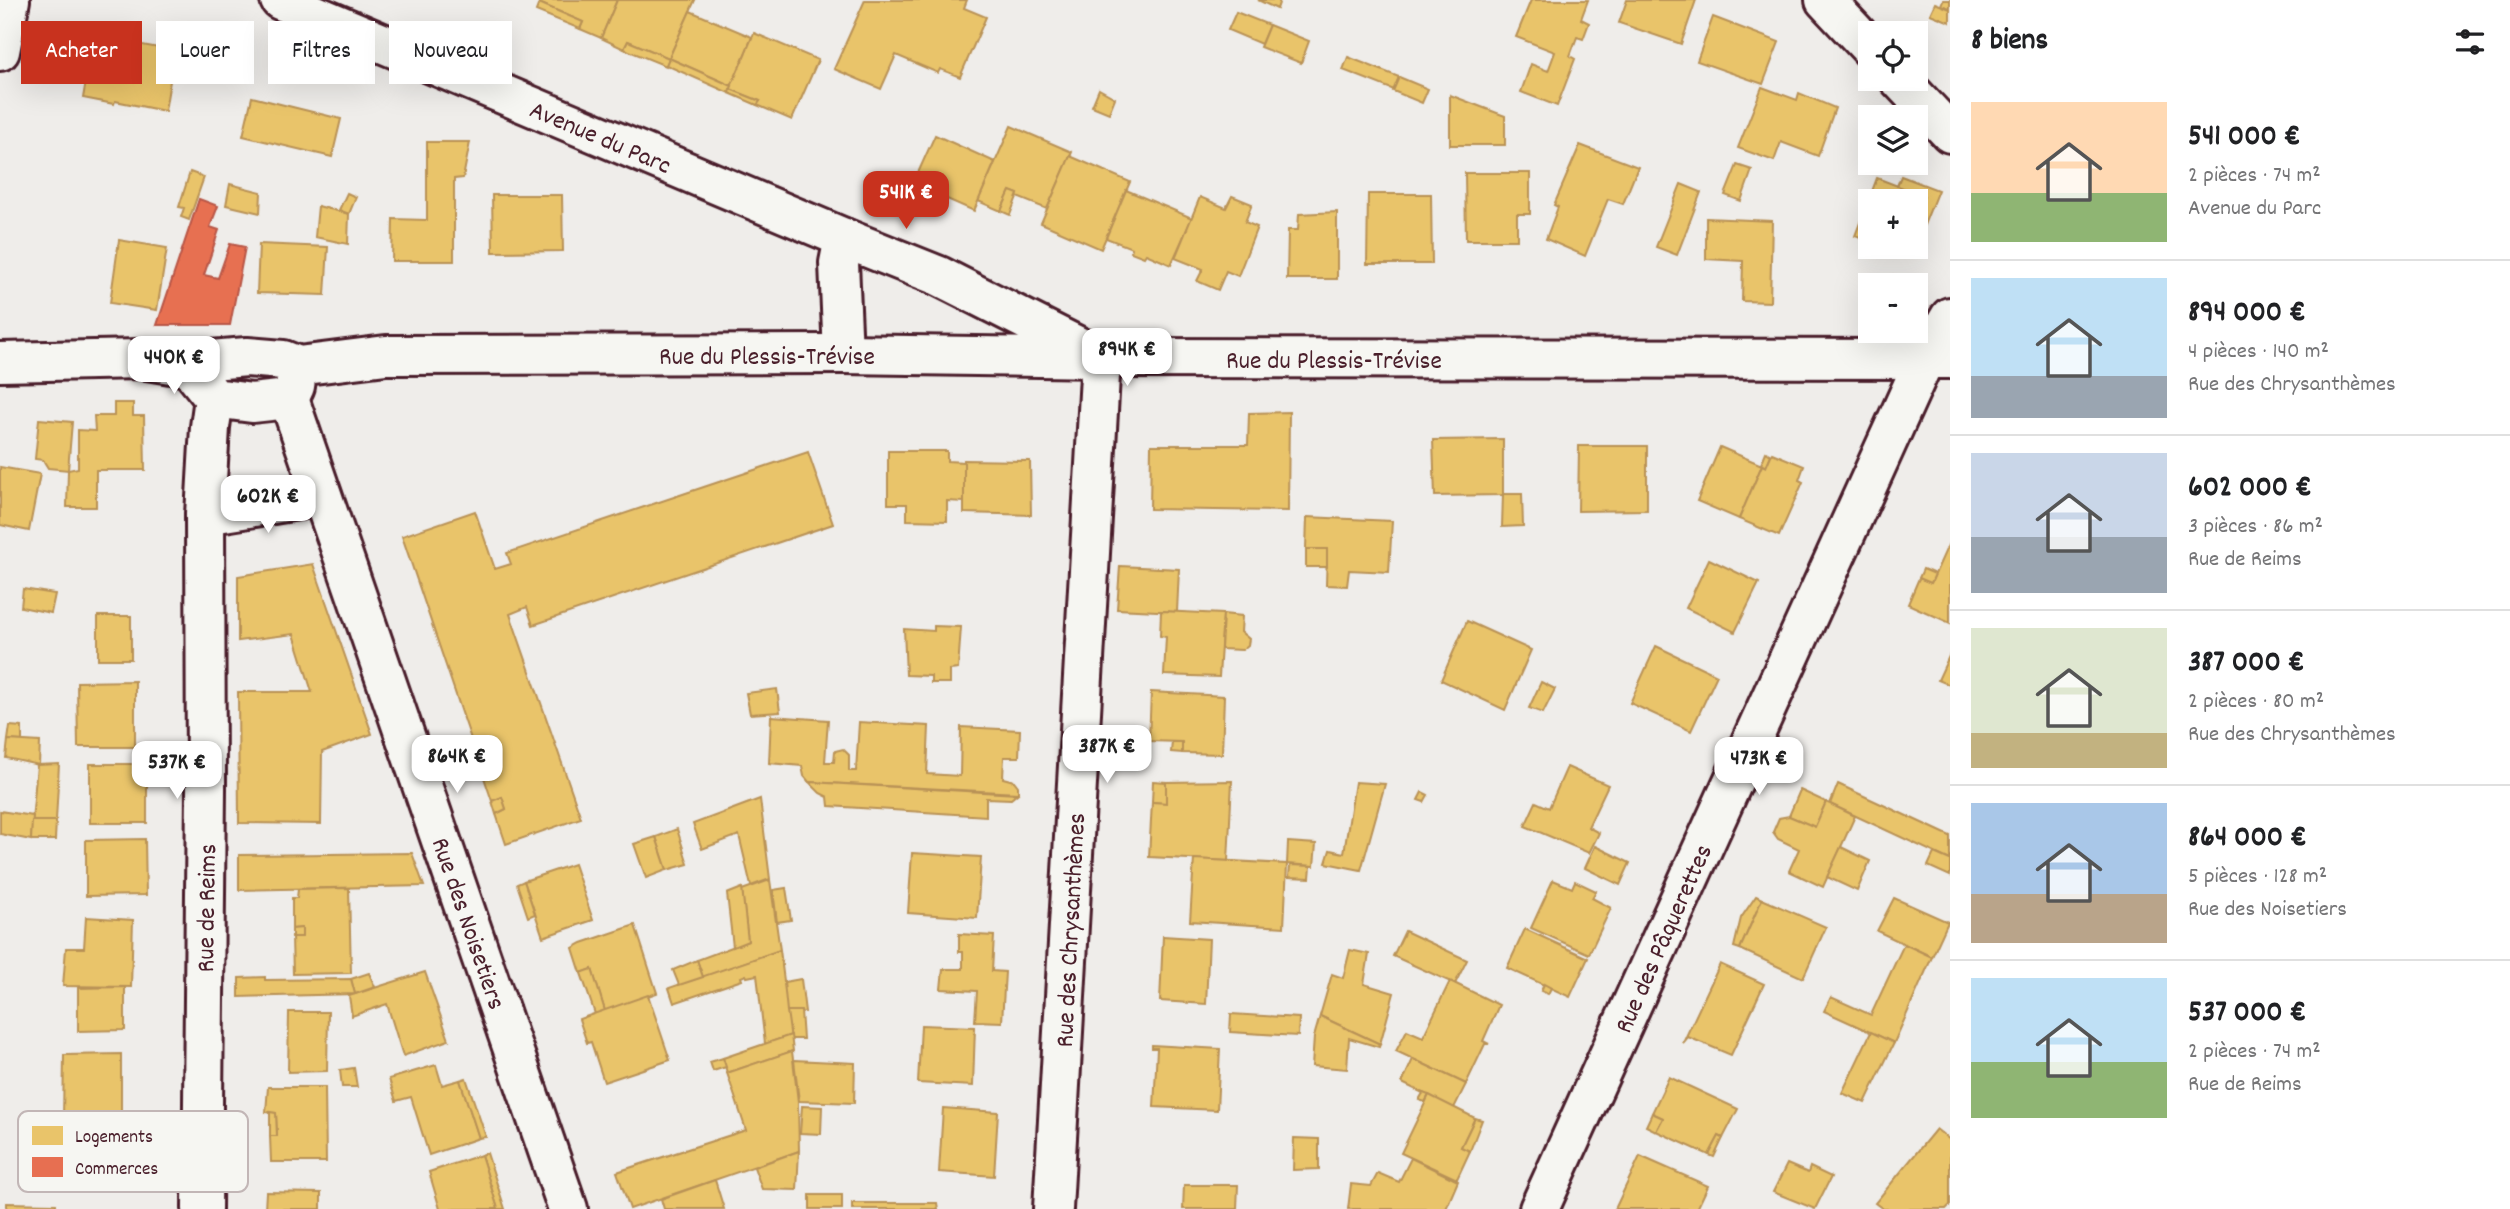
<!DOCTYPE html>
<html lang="fr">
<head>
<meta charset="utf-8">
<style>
	:root { --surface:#fff; --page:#f6f6f6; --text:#202124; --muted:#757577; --line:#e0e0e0; --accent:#c8321e }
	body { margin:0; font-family:Dekko,sans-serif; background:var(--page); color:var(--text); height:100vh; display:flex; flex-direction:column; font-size:26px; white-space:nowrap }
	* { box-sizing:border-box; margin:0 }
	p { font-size:23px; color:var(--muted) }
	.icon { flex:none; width:38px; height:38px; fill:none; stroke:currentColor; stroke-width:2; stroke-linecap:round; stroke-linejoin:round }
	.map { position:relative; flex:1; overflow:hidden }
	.panel { display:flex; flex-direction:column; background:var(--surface); width:560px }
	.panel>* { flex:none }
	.guide { position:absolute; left:21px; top:21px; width:665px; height:63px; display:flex; gap:14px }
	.buttons { position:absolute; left:1858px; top:21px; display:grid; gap:14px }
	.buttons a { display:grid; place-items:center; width:70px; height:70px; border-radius:0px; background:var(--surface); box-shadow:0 7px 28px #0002; font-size:35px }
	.price { position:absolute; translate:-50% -60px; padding:0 16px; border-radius:14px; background:#fff; color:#222; font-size:23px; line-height:46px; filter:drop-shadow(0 2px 4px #0008) }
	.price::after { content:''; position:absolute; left:50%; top:42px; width:21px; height:16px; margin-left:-10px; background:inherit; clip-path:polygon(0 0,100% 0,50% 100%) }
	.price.selected { background:var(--accent); color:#fff }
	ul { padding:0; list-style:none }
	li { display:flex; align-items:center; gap:21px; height:175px; padding:0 21px }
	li+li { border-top:2px solid var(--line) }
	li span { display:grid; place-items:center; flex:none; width:196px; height:140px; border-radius:0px; color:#555 }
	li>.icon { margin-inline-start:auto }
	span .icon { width:84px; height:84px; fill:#fffc; stroke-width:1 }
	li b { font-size:30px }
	h2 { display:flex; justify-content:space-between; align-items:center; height:84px; padding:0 21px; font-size:30px }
	.pill { padding:0 24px; border-radius:0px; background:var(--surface); box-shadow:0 7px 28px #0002; font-size:24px; line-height:63px }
	.pill.selected { background:var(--accent); color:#fff }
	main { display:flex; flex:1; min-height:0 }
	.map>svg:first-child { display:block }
</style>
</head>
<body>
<main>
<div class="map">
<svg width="1950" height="1209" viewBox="0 0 1950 1209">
	<rect width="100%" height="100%" fill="#efedea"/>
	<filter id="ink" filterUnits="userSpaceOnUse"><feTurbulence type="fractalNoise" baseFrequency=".0143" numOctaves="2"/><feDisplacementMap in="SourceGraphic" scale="14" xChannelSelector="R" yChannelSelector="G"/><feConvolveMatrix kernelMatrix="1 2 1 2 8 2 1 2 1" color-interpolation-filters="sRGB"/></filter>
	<g filter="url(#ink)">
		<g fill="#e9c46a" stroke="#b99257" stroke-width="2">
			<path d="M540,0H617L601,38L580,29L583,22L539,3Z"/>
			<path d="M617,0H695L669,58L628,41L624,49L601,38Z"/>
			<path d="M865,0H967L964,8L986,17L960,77L940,69L938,73L896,55L881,89L834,69Z"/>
			<path d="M1258,0H1280L1277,9Z"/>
			<path d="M1531,0H1588L1581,19L1589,23L1583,39L1577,37L1570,56L1575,59L1557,106L1521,92L1531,64L1548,71L1555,52L1516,37Z"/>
			<path d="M1627,0H1696L1681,44L1619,23Z"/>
			<path d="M1943,0H1950V8L1941,5Z"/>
			<path d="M539,3L583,22L580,29L536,11Z"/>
			<path d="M1935,3L1950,9V22L1930,14Z"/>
			<path d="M690,11L752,37L732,86L669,58Z"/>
			<path d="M1236,12L1269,25L1261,44L1228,30Z"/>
			<path d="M1713,17L1779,42L1763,84L1697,61Z"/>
			<path d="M1269,25L1309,41L1301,63L1260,47Z"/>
			<path d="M754,33L818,60L792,120L757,105L760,101L730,89Z"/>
			<path d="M94,36L175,51L165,111L115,101L114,104L83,98Z"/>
			<path d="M628,41L669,58L666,66L624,49Z"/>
			<path d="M1348,57L1399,77L1394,90L1343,70Z"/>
			<path d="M669,58L732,86L729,93L666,65Z"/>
			<path d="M1399,77L1428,89L1422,103L1393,91Z"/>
			<path d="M1762,87L1797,100L1799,93L1835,108L1818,156L1781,142L1774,161L1738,148Z"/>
			<path d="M730,89L760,101L757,105L729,93Z"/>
			<path d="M1099,89L1115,98L1109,113L1092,106Z"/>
			<path d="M1450,95L1505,116V145H1450Z"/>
			<path d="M252,97L341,119L332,157L243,136Z"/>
			<path d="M1011,126L1072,152L1047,209L1017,197L1018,194L1010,191L1001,211L978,201Z"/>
			<path d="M935,135L995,162L974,211L913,184Z"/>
			<path d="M427,142H470L463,178L454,179V261H392L393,219L427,220Z"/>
			<path d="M1580,145L1638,167L1623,204L1608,199L1585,256L1546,239L1558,207L1554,205Z"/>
			<path d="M1070,156L1130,182L1101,249L1041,223Z"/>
			<path d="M1737,165L1752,170L1741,201L1725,195Z"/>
			<path d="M190,172L204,177L189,220L181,217L184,208L179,207Z"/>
			<path d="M1465,173H1530V214H1517V240H1466Z"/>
			<path d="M1901,176L1938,190L1916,245V216L1924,196L1897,186Z"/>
			<path d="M1877,178L1924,196L1916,216V201H1871V242L1855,236Z"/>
			<path d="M230,184L261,192L260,213L226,205Z"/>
			<path d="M1681,184L1701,192L1677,255L1656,247Z"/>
			<path d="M1126,190L1192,218L1171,265L1146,254L1144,257L1131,252L1132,248L1106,238Z"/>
			<path d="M1010,191L1018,194L1010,215L1001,211Z"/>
			<path d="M347,193L356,197L349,214L339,210Z"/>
			<path d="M1368,194H1431L1432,264H1367Z"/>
			<path d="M492,195H562L563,251L493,252Z"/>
			<path d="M1232,196L1252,204L1245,222L1257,227L1238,276L1226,271L1218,290L1197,281L1203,269L1175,258L1200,197L1226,208Z"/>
			<path d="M318,206L349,214L348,244L315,237Z"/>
			<path d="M1337,212V279H1287L1288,230H1298L1299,214Z"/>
			<path d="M1706,218L1772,221L1770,302L1742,301L1743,261L1706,259Z"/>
			<path d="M119,240L167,248L157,310L110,303Z"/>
			<path d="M259,244L328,247L325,295L257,293Z"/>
			<path d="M1885,247H1904L1902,253Z"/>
			<path d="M1904,247H1916L1913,253L1903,249Z"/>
			<path d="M114,403H133V416H144L145,470H96V507H67L68,470L78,468V430L95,431L94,416H114Z"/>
			<path d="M1289,412L1288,511L1150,509L1151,445H1248L1249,413Z"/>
			<path d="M39,419L72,422L68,470L48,468L43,460L35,459Z"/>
			<path d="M1503,439V495L1435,496L1433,440Z"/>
			<path d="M1579,446H1647V510L1578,511Z"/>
			<path d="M1720,447L1762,465L1739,519L1697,501Z"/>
			<path d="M888,451H947V461L964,462V502L947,501V521L907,520V504H888Z"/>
			<path d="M808,452L833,524L533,625L527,607L510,614L581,818L506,844L496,814L506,809L502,797L492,801L402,536L475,511L495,569L511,564L507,553Z"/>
			<path d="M1766,452L1771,455L1766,467L1761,464Z"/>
			<path d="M1772,453L1804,466L1799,480L1803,482L1779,536L1739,519L1762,465L1766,467Z"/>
			<path d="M964,460L1030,461L1031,515L964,513Z"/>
			<path d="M0,467L40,474L29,531L0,525Z"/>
			<path d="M1503,494H1522L1523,526L1502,527Z"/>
			<path d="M1307,517L1392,521L1389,572L1349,570L1347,586L1326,585L1327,549H1306Z"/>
			<path d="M1949,543H1950V623L1908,604L1919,578L1931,583Z"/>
			<rect x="1306" y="549" width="21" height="18"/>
			<path d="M1709,559L1759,583L1735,632L1686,608Z"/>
			<path d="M313,564L372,734L322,752L321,824L239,823L238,692H312L294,634L238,641V576Z"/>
			<path d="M1120,566L1179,569L1177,612L1117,609Z"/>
			<path d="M1923,569L1935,574L1931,583L1919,578Z"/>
			<path d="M23,589L55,594L51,613L21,607Z"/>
			<path d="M1161,611L1223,614L1219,677L1164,675L1166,637L1160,636Z"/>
			<path d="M1223,614L1242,616L1241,632L1249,639L1248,645L1242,650L1221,649Z"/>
			<rect x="98" y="616" width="33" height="43"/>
			<path d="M1467,621L1531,650L1505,710L1441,680Z"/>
			<path d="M934,626L961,627L958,669L950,670V683H931V676L906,675L904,629L934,631Z"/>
			<path d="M1656,646L1717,675L1691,731L1630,703Z"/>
			<path d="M1950,654V685L1938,680Z"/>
			<path d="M135,681V747H78L77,682Z"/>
			<path d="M1541,682L1555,689L1543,713L1529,708Z"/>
			<path d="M777,689L780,712L750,714L746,693Z"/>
			<path d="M1151,692L1224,696L1222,754L1182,753V742L1149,741Z"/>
			<path d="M771,716L828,720L825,762H834L835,751L843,749L849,755V771H856L859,722L929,726L927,774L960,776L961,727L1020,730L1019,757H1004L1003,778L1014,781L1018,786V793L809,782L804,776L802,766L769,763Z"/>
			<path d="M10,726L22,727V741L8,740Z"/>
			<path d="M8,740L40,742L39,765L6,758Z"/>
			<path d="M1172,742H1182V753L1171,752Z"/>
			<path d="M59,764L56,821H32L37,765Z"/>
			<rect x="90" y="764" width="57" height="59"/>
			<path d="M1567,767L1608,785L1588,827L1599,833L1589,853L1525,826L1536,802L1549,808Z"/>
			<path d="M1153,781L1166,782V803L1152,802Z"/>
			<path d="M1232,781L1228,861L1149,857L1152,802L1166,803V782Z"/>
			<path d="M809,782L1017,794L1011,799L986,798V816L829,806L828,797L820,793Z"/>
			<path d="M1355,782L1385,784L1361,870L1326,863L1330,850L1344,853Z"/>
			<path d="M1838,784L1950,836V860L1830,804Z"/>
			<path d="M1800,790L1826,802L1815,827L1789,816Z"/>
			<path d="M1422,792L1428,795L1424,802L1418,800Z"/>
			<path d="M502,797L506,809L496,814L492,801Z"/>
			<path d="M760,799L770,879L751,886L739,835L702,849L693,824Z"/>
			<path d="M1826,802L1855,816L1823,887L1789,871L1799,849L1778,839L1773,832L1779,818L1789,816L1815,827Z"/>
			<path d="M0,811L33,816L31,840L0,834Z"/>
			<path d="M32,821H56L55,840H31Z"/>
			<path d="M677,829L688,864L667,870L656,837Z"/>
			<path d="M656,837L667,870L646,878L634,844Z"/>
			<path d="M145,839L146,895L86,896V840Z"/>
			<path d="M1288,842L1316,844L1314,866L1287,864Z"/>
			<path d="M1595,846L1630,863L1620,885L1585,868Z"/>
			<path d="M1841,847L1870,861L1857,891L1827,877Z"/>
			<path d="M412,853L424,886L239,890V855Z"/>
			<path d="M912,853L981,857L977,918L908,913Z"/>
			<path d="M1934,853L1950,860V876L1928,866Z"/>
			<path d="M1194,859L1287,864L1284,927L1190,921Z"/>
			<path d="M574,864L593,920L543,937L524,881Z"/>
			<path d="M1290,865L1311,866L1310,878L1289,877Z"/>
			<path d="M770,880L780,950L703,977L697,960L748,941L742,890Z"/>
			<path d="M1553,880L1572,888L1575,881L1596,891L1592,898L1611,908L1589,954L1531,928Z"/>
			<path d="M524,881L535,914L528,917L517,884Z"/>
			<path d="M349,888L351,973L293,974L292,937H302V928L292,929V898H297L298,889Z"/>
			<path d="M742,888L748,941L733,947L727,894Z"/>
			<path d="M786,888L791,920L777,922L773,890Z"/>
			<path d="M1756,896L1762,899L1740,949L1734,947L1741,918Z"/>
			<path d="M1894,898L1948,922L1932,957L1877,931Z"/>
			<path d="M1762,899L1826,927L1803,978L1740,949Z"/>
			<path d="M86,917L133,920L131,987L63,986L66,948H84Z"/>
			<path d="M635,925L657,993L605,1011L592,969L581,973L573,948L582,943Z"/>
			<path d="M302,928V937H292V929Z"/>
			<path d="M1525,929L1588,958L1570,997L1507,968Z"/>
			<path d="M1405,931L1467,960L1455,984L1393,956Z"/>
			<path d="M959,934L994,936L992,971L1005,972L1002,1022L975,1021L977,991L941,989L943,969H963V952H959Z"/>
			<path d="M1163,936L1209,939L1206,1004L1160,1001Z"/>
			<path d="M1904,944L1932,957L1894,1043L1824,1011L1831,997L1871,1015Z"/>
			<path d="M780,950L791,1035L765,1044L757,975L747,977L746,975L741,977L742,980L674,1003L669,988Z"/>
			<path d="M1350,950L1369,954L1364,984L1394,993L1380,1044L1320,1016L1332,974L1343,978Z"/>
			<path d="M697,960L703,977L679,985L673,970Z"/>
			<path d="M1720,964L1764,984L1731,1055L1688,1037L1683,1043Z"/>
			<path d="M592,969L605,1011L595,1014L581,973Z"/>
			<path d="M425,972L449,1040L403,1056L387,1004L352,1016L349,996Z"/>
			<path d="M369,973L375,987L355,994L351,979Z"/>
			<path d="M265,977V980L351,979L355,994L239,997V978Z"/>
			<path d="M801,979L805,1012L787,1011L784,982Z"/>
			<path d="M1450,981L1499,1005L1483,1041L1489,1044H1485L1466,1084L1396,1051L1407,1030L1423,1037Z"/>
			<path d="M1544,984L1551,988L1548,994L1541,991Z"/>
			<path d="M125,987V1030L78,1031V988Z"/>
			<path d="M648,995L670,1060L604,1082L591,1042L587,1043L579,1019Z"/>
			<path d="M787,1011H801L803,1039H791Z"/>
			<path d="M289,1012H328L327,1071L288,1072Z"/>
			<path d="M1231,1014L1299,1018L1298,1036L1230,1032Z"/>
			<path d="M1320,1016L1380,1044L1379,1047L1349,1038L1347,1069L1312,1066L1314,1037Z"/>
			<path d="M921,1025L975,1027L973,1086L918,1083Z"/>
			<path d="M1871,1032L1894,1043L1865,1103L1842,1093Z"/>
			<path d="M791,1035L793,1051L727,1073L723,1058Z"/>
			<path d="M1152,1045L1220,1049L1217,1110L1154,1107L1157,1048H1152Z"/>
			<path d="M792,1051L798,1102L799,1151L630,1209L617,1172L746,1130L727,1073Z"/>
			<path d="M121,1054V1118L63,1119L64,1055Z"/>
			<path d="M723,1058L726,1067L713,1071L710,1062Z"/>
			<path d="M1413,1059L1466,1084L1454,1108L1402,1083Z"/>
			<path d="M794,1060L855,1063L854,1103L799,1101Z"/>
			<path d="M436,1065L442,1085L460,1080L479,1138L429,1155L411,1097L396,1101L389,1079Z"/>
			<path d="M354,1068L357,1087H342L340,1070Z"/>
			<path d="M1669,1077L1738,1109L1723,1138L1719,1136L1709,1155L1656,1131L1663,1118L1652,1113Z"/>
			<path d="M466,1078L486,1137L479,1138L460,1080Z"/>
			<path d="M268,1087H325L326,1162H271L270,1136H277L276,1113L266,1112Z"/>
			<path d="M1423,1093L1429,1095L1425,1102L1419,1100Z"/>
			<path d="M1429,1095L1475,1118L1461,1147L1470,1151L1457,1179L1401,1153Z"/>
			<path d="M802,1106L822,1107L821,1134L800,1133Z"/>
			<path d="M943,1108L998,1112L994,1176L939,1172Z"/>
			<path d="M270,1112L276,1113L277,1136H270Z"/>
			<path d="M1652,1113L1663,1118L1656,1131L1646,1126Z"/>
			<path d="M1475,1118L1482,1120L1470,1151L1461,1147Z"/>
			<path d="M1936,1129L1950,1140V1205L1946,1209H1883L1875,1203Z"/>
			<path d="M1719,1136L1723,1138L1714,1157L1709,1155Z"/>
			<path d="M1294,1138L1319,1139V1169L1293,1170Z"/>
			<path d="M799,1151L797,1190L762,1189L754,1167Z"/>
			<path d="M487,1153L505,1209H498L481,1155Z"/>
			<path d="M481,1155L498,1209H440L429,1172Z"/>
			<path d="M1640,1156L1708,1186L1697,1209H1615Z"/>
			<path d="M1411,1158L1458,1181L1446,1209H1348L1351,1184L1371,1186L1378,1173L1399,1182Z"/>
			<path d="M1787,1164L1808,1173L1810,1167L1831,1177L1815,1209L1773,1192Z"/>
			<path d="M715,1180L724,1209H664L661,1199Z"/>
			<path d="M1184,1185H1238L1237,1209H1183Z"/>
			<path d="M266,1192L321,1193V1209H265Z"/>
			<rect x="810" y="1195" width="32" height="14"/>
			<path d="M7,1203L56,1204V1209H7Z"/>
			<path d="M852,1203H937L938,1209H852Z"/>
		</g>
		<path fill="#e76f51" stroke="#b85746" stroke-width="2" d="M199,199L218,206L210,227L219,230L204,275L218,278L230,244L245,247L230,325H157Z"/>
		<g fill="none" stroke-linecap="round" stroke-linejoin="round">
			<g stroke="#4a1f2b" stroke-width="44">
				<g id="minor">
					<path d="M280,0L844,238"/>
					<path d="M1825,0L1871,49"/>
					<path d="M0,51L10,0"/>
					<path d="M1899,79L1950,133"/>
					<path d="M843,354L839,263L844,238L939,276L1101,358L1053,1209"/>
					<path d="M0,362L141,359L189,367"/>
					<path d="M298,366L295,386L289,399L252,403L214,398L189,367L211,360L247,357L283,360L298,366L386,355L843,354L1101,358L1950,359"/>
					<path d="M289,399L568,1209"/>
					<path d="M205,515L322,496"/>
					<path d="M202,1209L206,789L205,515L210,427L214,398"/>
					<path d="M1539,1209L1924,361L1950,317"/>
				</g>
			</g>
			<use href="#minor" stroke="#f6f6f2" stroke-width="38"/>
		</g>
	</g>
	<g text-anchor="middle" stroke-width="7" stroke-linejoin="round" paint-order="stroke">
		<g font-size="26" fill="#4a1f2b" stroke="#f6f6f2">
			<text transform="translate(601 136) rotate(23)" y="9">Avenue du Parc</text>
			<text x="767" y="364">Rue du Plessis-Trévise</text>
			<text x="1334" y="368">Rue du Plessis-Trévise</text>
			<text transform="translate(205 908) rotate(-89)" y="9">Rue de Reims</text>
			<text transform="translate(470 923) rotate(71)" y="9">Rue des Noisetiers</text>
			<text transform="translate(1069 930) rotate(-87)" y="9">Rue des Chrysanthèmes</text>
			<text transform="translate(1662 938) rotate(-66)" y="9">Rue des Pâquerettes</text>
		</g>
	</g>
	<rect x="18" y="1111" width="230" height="81" rx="10" fill="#f6f6f2" stroke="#c2b6b6" stroke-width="2"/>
	<rect x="32" y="1126" width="31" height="19" fill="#e9c46a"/>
	<rect x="32" y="1157" width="31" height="20" fill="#e76f51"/>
	<g font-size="19" fill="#4a1f2b">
		<text x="75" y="1142">Logements</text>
		<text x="75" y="1174">Commerces</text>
	</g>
</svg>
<div class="buttons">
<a><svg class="icon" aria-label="locate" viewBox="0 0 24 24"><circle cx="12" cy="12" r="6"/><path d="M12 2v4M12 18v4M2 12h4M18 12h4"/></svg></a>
<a><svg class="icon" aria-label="layers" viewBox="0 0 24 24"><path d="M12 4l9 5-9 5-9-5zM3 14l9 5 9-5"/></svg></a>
<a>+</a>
<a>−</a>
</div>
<b class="price selected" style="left:906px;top:231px">541K €</b>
<b class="price" style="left:1127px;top:388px">894K €</b>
<b class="price" style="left:174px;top:396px">440K €</b>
<b class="price" style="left:268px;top:535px">602K €</b>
<b class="price" style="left:1107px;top:785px">387K €</b>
<b class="price" style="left:457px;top:795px">864K €</b>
<b class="price" style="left:1759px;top:797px">473K €</b>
<b class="price" style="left:177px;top:801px">537K €</b>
<div class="guide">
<a class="pill selected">Acheter</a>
<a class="pill">Louer</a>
<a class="pill">Filtres</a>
<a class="pill">Nouveau</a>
</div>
</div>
<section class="panel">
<h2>8 biens<svg class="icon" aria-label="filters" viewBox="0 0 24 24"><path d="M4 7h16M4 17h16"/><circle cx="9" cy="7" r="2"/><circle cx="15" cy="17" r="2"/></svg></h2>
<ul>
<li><span style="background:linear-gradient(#ffd9b3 65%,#8fb573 0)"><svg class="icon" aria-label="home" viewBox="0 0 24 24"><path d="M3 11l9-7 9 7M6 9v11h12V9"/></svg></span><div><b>541 000 €</b><p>2 pièces · 74 m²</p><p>Avenue du Parc</p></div></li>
<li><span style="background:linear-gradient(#bfe0f5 70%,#9aa5b1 0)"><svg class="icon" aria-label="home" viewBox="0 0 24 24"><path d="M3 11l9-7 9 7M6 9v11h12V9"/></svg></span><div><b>894 000 €</b><p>4 pièces · 140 m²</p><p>Rue des Chrysanthèmes</p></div></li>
<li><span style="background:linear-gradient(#c9d6e8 60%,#9aa5b1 0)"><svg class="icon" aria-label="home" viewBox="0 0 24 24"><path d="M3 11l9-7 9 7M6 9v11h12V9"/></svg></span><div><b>602 000 €</b><p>3 pièces · 86 m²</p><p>Rue de Reims</p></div></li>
<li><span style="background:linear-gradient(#dfe7d0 75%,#c2b280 0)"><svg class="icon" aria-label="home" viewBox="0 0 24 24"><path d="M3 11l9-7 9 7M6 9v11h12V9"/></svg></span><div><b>387 000 €</b><p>2 pièces · 80 m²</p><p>Rue des Chrysanthèmes</p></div></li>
<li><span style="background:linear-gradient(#a9c7e8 65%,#b9a48a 0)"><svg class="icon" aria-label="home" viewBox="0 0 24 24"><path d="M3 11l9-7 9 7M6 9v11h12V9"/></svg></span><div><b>864 000 €</b><p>5 pièces · 128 m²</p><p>Rue des Noisetiers</p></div></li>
<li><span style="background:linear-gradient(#bfe0f5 60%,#8fb573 0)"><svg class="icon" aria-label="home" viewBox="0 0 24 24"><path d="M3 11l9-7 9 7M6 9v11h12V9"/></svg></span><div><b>537 000 €</b><p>2 pièces · 74 m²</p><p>Rue de Reims</p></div></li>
</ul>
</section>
</main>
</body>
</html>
